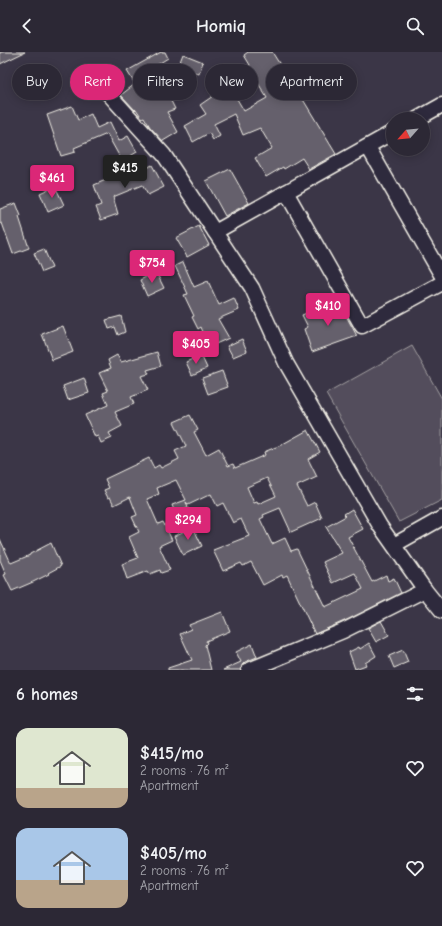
<!DOCTYPE html>
<html lang="en">
<head>
<meta charset="utf-8">
<style>
	:root { --surface:#2c2835; --page:#34303d; --text:#f1f3f6; --muted:#a6a6ad; --line:#484450; --accent:#db2777 }
	body { margin:0; font-family:"Comic Neue",sans-serif; background:var(--page); color:var(--text); height:100vh; display:flex; flex-direction:column; font-size:15px; white-space:nowrap }
	* { box-sizing:border-box; margin:0 }
	p { font-size:13px; color:var(--muted) }
	.icon { flex:none; width:22px; height:22px; fill:none; stroke:currentColor; stroke-width:2; stroke-linecap:round; stroke-linejoin:round }
	.map { position:relative; height:618px; overflow:hidden }
	.details { display:flex; flex-direction:column; background:var(--surface); flex:1 }
	.details>* { flex:none }
	.hud { position:absolute; left:12px; top:12px; width:418px; height:36px; display:flex; gap:8px }
	.needle { width:26px; rotate:243deg }
	.fabs { position:absolute; left:386px; top:60px; display:grid; gap:8px }
	.fabs a { display:grid; place-items:center; width:44px; height:44px; border-radius:50%; background:var(--surface); box-shadow:0 2px 10px #0003,0 0 0 1px var(--line); font-size:20px }
	.price { position:absolute; translate:-50% -34px; padding:0 9px; border-radius:4px; background:var(--accent); color:#fff; font-size:13px; line-height:26px; filter:drop-shadow(0 1px 2px #0008) }
	.price::after { content:''; position:absolute; left:50%; top:24px; width:12px; height:9px; margin-left:-6px; background:inherit; clip-path:polygon(0 0,100% 0,50% 100%) }
	.price.on { background:#222; color:#fff }
	ul { padding:0; list-style:none }
	li { display:flex; align-items:center; gap:12px; height:100px; padding:0 16px }
	li span { display:grid; place-items:center; flex:none; width:112px; height:80px; border-radius:12px; color:#555 }
	li>.icon { margin-inline-start:auto }
	span .icon { width:48px; height:48px; fill:#fffc; stroke-width:1 }
	li b { font-size:17px }
	h2 { display:flex; justify-content:space-between; align-items:center; height:48px; padding:0 16px; font-size:17px }
	.chip { padding:0 14px; border-radius:18px; background:var(--surface); box-shadow:0 2px 10px #0003,0 0 0 1px var(--line); font-size:14px; line-height:36px }
	.chip.on { background:var(--accent); color:#fff }
	header { display:flex; justify-content:space-between; align-items:center; height:52px; padding:0 16px; background:var(--surface); font-size:18px; font-weight:700 }
	.map>svg:first-child { display:block }
</style>
</head>
<body>
<header><svg class="icon" aria-label="back" viewBox="0 0 24 24"><path d="M15 5l-7 7 7 7"/></svg>Homiq<svg class="icon" aria-label="search" viewBox="0 0 24 24"><circle cx="10" cy="10" r="6"/><path d="M15 15l6 6"/></svg></header>
<div class="map">
<svg width="442" height="618" viewBox="0 0 442 618">
	<rect width="100%" height="100%" fill="#3b3647"/>
	<filter id="ink" filterUnits="userSpaceOnUse"><feTurbulence type="fractalNoise" baseFrequency=".025" numOctaves="2"/><feDisplacementMap in="SourceGraphic" scale="8" xChannelSelector="R" yChannelSelector="G"/><feConvolveMatrix kernelMatrix="1 2 1 2 8 2 1 2 1" color-interpolation-filters="sRGB"/></filter>
	<g filter="url(#ink)">
		<path fill="#534e5c" stroke="#a4a0a2" d="M412,294L442,347V448L399,470L326,342Z"/>
		<g fill="#65616c" stroke="#f4f1e8" fill-rule="evenodd">
			<path d="M0,0H25L0,12Z"/>
			<path d="M161,0H165L168,6L147,19L166,44L168,43L175,57L167,60L178,80L163,89L150,75L144,65L142,66L136,57L135,58L121,43L135,32L127,19Z"/>
			<path d="M248,0H272L289,27L290,26L336,102L309,117L302,106L284,117L283,115L266,125L255,106L272,96L260,76L243,83L234,62L214,72L220,84L213,88L209,81L193,90L185,74L206,62L200,53L213,44L210,38L226,28L244,59L267,46L258,31L253,34L243,18L250,13L244,3Z"/>
			<path d="M183,2L203,10L199,22L178,15Z"/>
			<path d="M72,54L78,68L91,62L97,76L110,70L119,89L128,84L137,100L122,109L107,82L74,96L75,100L61,104L47,63Z"/>
			<path d="M152,113L164,135L148,143L142,133L113,145L118,162L101,168L96,155L101,153L94,133L125,120L128,126Z"/>
			<path d="M230,117L249,151L225,164L206,129Z"/>
			<path d="M55,134L64,153L48,160L40,141Z"/>
			<path d="M16,151L21,164L19,165L29,196L13,202L2,171L0,172V157Z"/>
			<path d="M199,174L209,193L187,205L176,186Z"/>
			<path d="M44,197L52,216L42,220L34,201Z"/>
			<path d="M183,210L194,235L208,229L219,253L234,246L239,258L218,267L229,286L209,295L201,275L198,277L192,265L194,264L184,243L188,242L175,214Z"/>
			<path d="M156,220L164,236L147,244L140,228Z"/>
			<path d="M338,249L357,284L312,300L304,277L308,275L302,263L323,254Z"/>
			<path d="M121,264L125,280L118,283L115,275L109,277L106,268Z"/>
			<path d="M63,274L73,300L52,308L42,282Z"/>
			<path d="M242,287L247,299L233,305L227,294Z"/>
			<path d="M157,300L161,314L147,318L149,322L141,324L148,338L131,345L134,352L115,360L122,374L109,381L112,386L101,391L98,384L95,385L85,363L108,353L103,341L108,339L99,321L111,316L108,308L117,303L121,310Z"/>
			<path d="M201,303L207,316L192,323L186,310Z"/>
			<path d="M222,319L228,335L208,342L202,326Z"/>
			<path d="M84,326L89,341L68,348L63,334Z"/>
			<path d="M190,363L198,378L194,380L206,403L219,396L228,414L233,412L235,416L265,403L264,400L281,393L308,378L320,400L308,407L317,425L297,434L307,454L315,450L322,466L291,480L280,456L263,463L264,465L260,467L272,492L285,486L291,499L297,497L325,555L363,537L355,521L333,531L323,510L342,501L326,475L346,464L344,462L352,457L363,477L348,485L372,530L386,523L388,529L394,526L401,541L349,567L315,582L287,523L283,525L282,523L263,533L251,510L243,514L241,511L223,519L213,498L249,484L241,467L233,471L223,451L217,454L211,442L188,453L186,450L188,456L175,461L172,453L186,448L176,428L157,436L159,442L147,447L158,472L163,470L172,488L159,494L170,518L161,521L160,518L150,522L148,519L127,527L122,512L138,506L129,485L139,480L132,465L137,463L130,445L114,453L110,445L108,446L104,438L109,436L105,427L149,406L154,416L159,413L161,416L179,407L175,399L186,394L174,370ZM267,426L276,444L258,452L257,450L254,451L247,435Z"/>
			<path d="M193,475L202,494L183,503L174,484Z"/>
			<path d="M0,487L11,511L30,503V502L51,491L61,514L48,521L49,522L33,530L12,539L4,523L6,522L0,508Z"/>
			<path d="M222,560L230,579L206,589L207,591L205,593L211,618H168V616L192,608L180,582L191,577L189,573Z"/>
			<path d="M381,569L389,583L376,590L368,576Z"/>
			<path d="M369,591L376,604L365,611L366,613L355,617L349,600L359,595L360,597Z"/>
			<path d="M252,592L257,605L245,610L242,613L241,618H223L241,610L236,600Z"/>
			<path d="M403,598L408,610L394,616L389,604Z"/>
		</g>
		<g fill="none" stroke-linecap="round" stroke-linejoin="round">
			<g stroke="#f4f1e8" stroke-width="17">
				<g id="minor">
					<path d="M97,29L164,103L252,236L286,311L380,474L425,538L442,559"/>
					<path d="M417,67L442,53"/>
					<path d="M368,95L442,224"/>
					<path d="M286,140L362,274L442,231"/>
					<path d="M215,180L393,80"/>
					<path d="M394,493L442,466"/>
					<path d="M249,618L343,579L425,538"/>
				</g>
			</g>
			<use href="#minor" stroke="#2f2a3d" stroke-width="14"/>
		</g>
	</g>
</svg>
<div class="fabs">
<a><svg class="needle" viewBox="-14 -14 28 28"><path d="M0-13l5 13h-10z" fill="#e53935"/><path d="M0 13l5-13h-10z" fill="#a6a6ad"/></svg></a>
</div>
<b class="price on" style="left:125px;top:137px">$415</b>
<b class="price" style="left:52px;top:147px">$461</b>
<b class="price" style="left:152px;top:232px">$754</b>
<b class="price" style="left:328px;top:275px">$410</b>
<b class="price" style="left:196px;top:313px">$405</b>
<b class="price" style="left:188px;top:489px">$294</b>
<div class="hud">
<a class="chip">Buy</a>
<a class="chip on">Rent</a>
<a class="chip">Filters</a>
<a class="chip">New</a>
<a class="chip">Apartment</a>
</div>
</div>
<section class="details">
<h2>6 homes<svg class="icon" aria-label="filters" viewBox="0 0 24 24"><path d="M4 7h16M4 17h16"/><circle cx="9" cy="7" r="2"/><circle cx="15" cy="17" r="2"/></svg></h2>
<ul>
<li><span style="background:linear-gradient(#dfe7d0 75%,#b9a48a 0)"><svg class="icon" aria-label="home" viewBox="0 0 24 24"><path d="M3 11l9-7 9 7M6 9v11h12V9"/></svg></span><div><b>$415/mo</b><p>2 rooms · 76 m²</p><p>Apartment</p></div><svg class="icon" aria-label="heart" viewBox="0 0 24 24"><path d="M12 20l-8-8c-3-5 5-10 8-4 3-6 11-1 8 4z"/></svg></li>
<li><span style="background:linear-gradient(#a9c7e8 65%,#b9a48a 0)"><svg class="icon" aria-label="home" viewBox="0 0 24 24"><path d="M3 11l9-7 9 7M6 9v11h12V9"/></svg></span><div><b>$405/mo</b><p>2 rooms · 76 m²</p><p>Apartment</p></div><svg class="icon" aria-label="heart" viewBox="0 0 24 24"><path d="M12 20l-8-8c-3-5 5-10 8-4 3-6 11-1 8 4z"/></svg></li>
</ul>
</section>
</body>
</html>
